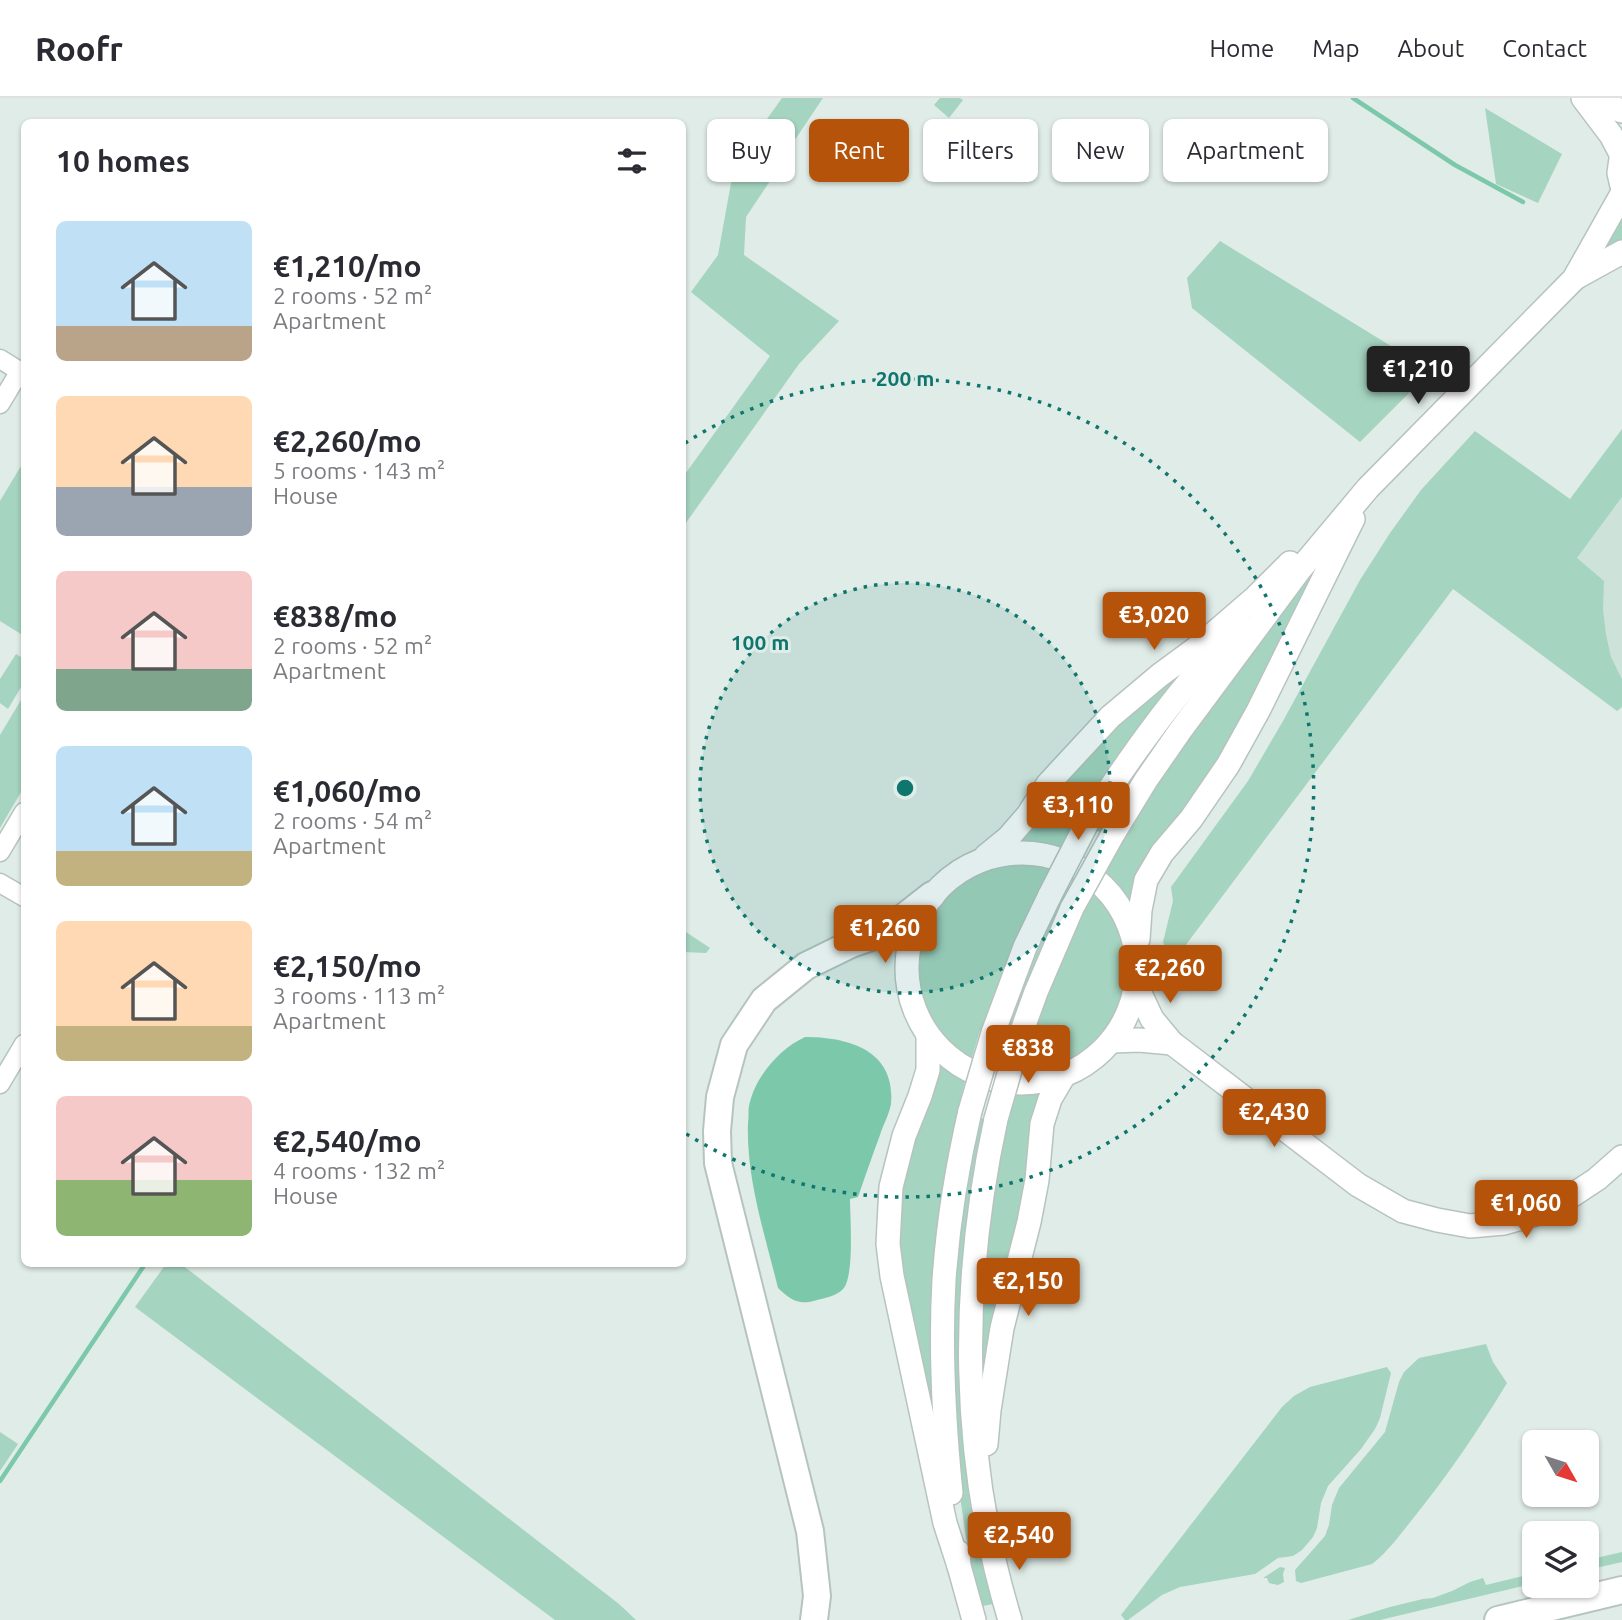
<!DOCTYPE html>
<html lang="en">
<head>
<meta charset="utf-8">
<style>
	:root { --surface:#fff; --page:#f2f2f3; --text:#2b2b33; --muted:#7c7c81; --line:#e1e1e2; --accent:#b45309 }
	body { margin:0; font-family:Ubuntu,sans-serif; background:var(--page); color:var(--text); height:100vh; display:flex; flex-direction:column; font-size:26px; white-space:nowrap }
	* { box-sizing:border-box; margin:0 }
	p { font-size:23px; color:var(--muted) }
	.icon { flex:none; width:38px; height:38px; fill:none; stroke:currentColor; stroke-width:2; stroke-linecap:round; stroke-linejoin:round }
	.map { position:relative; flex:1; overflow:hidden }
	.panel { position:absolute; left:21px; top:21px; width:665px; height:1148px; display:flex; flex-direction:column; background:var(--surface); border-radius:10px; box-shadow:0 2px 5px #0004 }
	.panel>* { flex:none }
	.banner { position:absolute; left:707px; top:21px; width:665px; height:63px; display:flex; gap:14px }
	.needle { width:46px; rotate:129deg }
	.controls { position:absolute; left:1522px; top:1332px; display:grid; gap:14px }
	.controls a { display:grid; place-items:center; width:77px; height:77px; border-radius:10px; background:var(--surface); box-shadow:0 2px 5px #0004; font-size:35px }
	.price { position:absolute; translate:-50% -60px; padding:0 16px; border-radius:7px; background:var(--accent); color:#fff; font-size:23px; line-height:46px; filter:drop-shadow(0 2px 4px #0008) }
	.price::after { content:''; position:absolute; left:50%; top:42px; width:21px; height:16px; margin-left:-10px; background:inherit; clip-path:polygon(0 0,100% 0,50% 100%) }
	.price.current { background:#222; color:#fff }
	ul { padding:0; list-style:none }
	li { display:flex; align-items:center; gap:21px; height:175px; padding:0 35px }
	li span { display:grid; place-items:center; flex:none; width:196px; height:140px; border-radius:10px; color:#555 }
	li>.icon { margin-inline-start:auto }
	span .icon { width:84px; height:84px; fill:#fffc; stroke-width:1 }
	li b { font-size:30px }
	h2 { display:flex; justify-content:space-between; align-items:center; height:84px; padding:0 35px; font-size:30px }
	.tag { padding:0 24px; border-radius:10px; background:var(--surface); box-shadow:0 2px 5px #0004; font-size:24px; line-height:63px }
	.tag.current { background:var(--accent); color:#fff }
	header { display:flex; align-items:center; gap:42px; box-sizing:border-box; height:98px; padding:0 35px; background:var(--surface); border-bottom:2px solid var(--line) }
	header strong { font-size:33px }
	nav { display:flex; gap:38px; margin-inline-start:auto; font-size:24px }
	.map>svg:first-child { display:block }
</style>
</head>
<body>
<header>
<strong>Roofr</strong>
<nav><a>Home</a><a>Map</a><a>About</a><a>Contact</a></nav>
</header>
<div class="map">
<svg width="1622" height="1522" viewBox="0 0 1622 1522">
	<rect width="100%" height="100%" fill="#e0ece7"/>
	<path fill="#cde2d9" d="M1622,399V581L1611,559L1606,536L1603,511L1577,460Z"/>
	<g fill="#a5d4c0">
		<path d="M782,0H823L776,70L778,71L746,119L744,157L839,223L799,266L683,429V379L770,258L691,194L718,157L731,85L757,35Z"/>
		<path d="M940,0H960L963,2L949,20L934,7Z"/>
		<path d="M1485,10L1562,56L1538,105L1496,86Z"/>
		<path d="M1622,119V144L1594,164Z"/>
		<path d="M1220,143L1399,253L1387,271L1414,290L1360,344L1192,210L1187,180Z"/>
		<path d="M1622,331V399L1577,460L1604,483L1603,511L1606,536L1611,559L1622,581V609L1617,613L1453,491L1173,864L1163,844L1173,803L1171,789L1248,683L1283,623L1360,482L1390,435L1421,392L1475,333L1570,401Z"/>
		<path d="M24,363V538L0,523V403Z"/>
		<path d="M1318,470L1254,605L1133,805L1117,785L1102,773L1143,695L1290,502Z"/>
		<path d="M1225,550L1104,735L1092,732Z"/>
		<path d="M16,556L24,561V584L8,611L0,605V581Z"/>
		<path d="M1192,559L1064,752L1039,745L1018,746L1075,663Z"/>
		<path d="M24,597V689L0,730V637Z"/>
		<path d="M1022,763L1040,764L1056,768L984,933L980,932L971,963C951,947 932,930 923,905C908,863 925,811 961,784C979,771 1001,765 1022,763Z"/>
		<path d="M1093,789C1150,841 1140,930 1071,964C1056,972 1038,979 1020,979L1029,946L1026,944Z"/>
		<path d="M1054,803L1064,807L1009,944L999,938Z"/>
		<path d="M683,832L710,850L706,855L683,854Z"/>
		<path d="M938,961L966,980L958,1009L962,1011L935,1321L931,1323L902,1181L898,1137L902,1083Z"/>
		<path d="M1044,992L1033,1060L982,1305L977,1197L1004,1021H1008L1016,994L1028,995Z"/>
		<path d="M977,1017L987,1023C980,1054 972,1085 968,1117C963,1155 962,1192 961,1230C958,1323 965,1416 993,1506L983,1508L974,1478L966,1439L957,1378L952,1331L953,1167Z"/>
		<path d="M166,1166H181L619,1506L636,1522H555L135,1209Z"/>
		<path d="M1486,1246L1493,1264L1507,1285C1478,1333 1450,1374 1415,1418C1401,1435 1389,1453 1372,1466L1301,1485L1296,1483L1295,1472L1325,1438L1329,1427L1332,1407L1339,1390L1385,1334L1399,1284L1404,1274L1419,1260Z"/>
		<path d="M1387,1269L1391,1275L1380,1320L1375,1331L1361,1351L1328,1388L1321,1405L1317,1430L1313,1439L1302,1452L1293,1458L1278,1460L1255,1476L1180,1489L1162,1497L1128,1522H1125L1121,1517L1282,1309L1294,1298L1310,1289Z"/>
		<path d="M0,1334L18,1346L0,1373Z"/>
		<path d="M1622,1454V1464L1587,1472V1462Z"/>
		<path d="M1280,1469L1285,1470L1283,1476L1284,1484L1278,1487L1269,1485L1267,1480H1263Z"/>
		<path d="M1535,1475V1485L1380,1522H1348L1390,1509L1423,1501L1433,1500L1452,1493L1470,1484L1483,1480L1486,1487Z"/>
	</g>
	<path fill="#7bc8aa" d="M805,939C848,939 896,952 891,1006C889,1017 883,1027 880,1037C872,1058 865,1079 858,1099L850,1101C850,1119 855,1182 842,1192C836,1198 825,1200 817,1202C799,1208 791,1202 778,1190C765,1137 746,1080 748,1025C749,1019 748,1013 749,1008C755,979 779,951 805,939Z"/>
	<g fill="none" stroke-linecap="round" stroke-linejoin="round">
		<g stroke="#7bc8aa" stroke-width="4.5">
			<path d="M1353,0L1455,67L1523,104"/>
			<path d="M0,1383L145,1166"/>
		</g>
		<g stroke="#b7c3be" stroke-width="21">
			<g id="minor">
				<path d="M0,261L24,276"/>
				<path d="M0,306L20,273"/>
				<path d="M0,754L24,714"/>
				<path d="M0,785L24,799"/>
				<path d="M0,986L24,946"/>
			</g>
		</g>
		<g stroke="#b7c3be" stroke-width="26">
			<g id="major">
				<path d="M1583,0L1611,37L1621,56"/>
				<path d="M1588,0L1622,13"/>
				<path d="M1622,54L1619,75L1622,88"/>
				<path d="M1577,179L1622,154"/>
				<path d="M1088,723C1124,669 1163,612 1207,563C1218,552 1230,541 1242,529"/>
				<path d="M1113,736L1146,682L1180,633L1301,470L1368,390L1574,181L1622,96"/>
				<circle cx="1022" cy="870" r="115"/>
				<path d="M986,758L1008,740L1028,717L1048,686L1110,619L1160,577L1198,549L1256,499L1290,465"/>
				<path d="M1138,841L1140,812L1146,782L1162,755L1191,721L1228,667L1258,613L1353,421"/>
				<path d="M1137,889L1152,921L1172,945L1358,1087L1403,1113L1437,1122L1470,1128L1504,1125L1550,1112L1597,1081L1622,1059"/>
				<path d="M993,935L1025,849L1050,797"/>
				<path d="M928,939V972L920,998L904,1038L891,1089L888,1146L892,1178L945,1425L959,1468"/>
				<path d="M1019,941L1036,894L1072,810"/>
				<path d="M1112,943L1139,942L1172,945"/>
				<path d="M996,1021C960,1187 960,1358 1010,1522"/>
				<path d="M986,1346L989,1312L1002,1230L1029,1124L1037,1082L1042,1026L1050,1001L1063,979"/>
				<path d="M951,1395C944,1325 940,1252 944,1182C948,1125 957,1069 970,1013"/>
				<path d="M958,1454L959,1468L974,1522"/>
			</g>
		</g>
		<g stroke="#b7c3be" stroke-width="30">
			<g id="highway">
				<path d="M814,1522L817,1498L810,1433L718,1065L717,1033L720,999L734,947L764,902L806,868L851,846L874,838L895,826L932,797"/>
				<path d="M1498,1522L1622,1492"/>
			</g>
		</g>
		<use href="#minor" stroke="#fff" stroke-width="18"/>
		<use href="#major" stroke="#fff" stroke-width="23"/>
		<use href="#highway" stroke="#fff" stroke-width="26"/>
		<g stroke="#b7c3be" stroke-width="26" stroke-linecap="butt">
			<g id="major-bridge">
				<path d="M1050,797L1088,723"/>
				<path d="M1072,810L1113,736"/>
				<path d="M970,1013L993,935"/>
				<path d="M996,1021L1019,941"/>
			</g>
		</g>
		<use href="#major-bridge" stroke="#fff" stroke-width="23"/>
	</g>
	<circle cx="905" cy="690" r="205" fill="#0f766e" fill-opacity=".12"/>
	<g fill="none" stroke="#0f766e" stroke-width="3.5" stroke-dasharray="3.5 7">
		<circle cx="905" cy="690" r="205"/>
		<path d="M685 345A409 409 0 1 1 685 1035"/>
	</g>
	<circle cx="905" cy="690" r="10" fill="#0f766e" stroke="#e0ece7" stroke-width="3.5"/>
	<g font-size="21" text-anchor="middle" font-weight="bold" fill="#0f766e" stroke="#e0ece7" stroke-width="6" stroke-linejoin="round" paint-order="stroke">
		<text x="905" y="288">200 m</text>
		<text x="760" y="552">100 m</text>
	</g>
</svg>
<div class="controls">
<a><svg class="needle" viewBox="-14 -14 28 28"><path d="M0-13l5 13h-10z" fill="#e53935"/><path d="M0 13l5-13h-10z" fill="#7c7c81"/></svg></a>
<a><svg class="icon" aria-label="layers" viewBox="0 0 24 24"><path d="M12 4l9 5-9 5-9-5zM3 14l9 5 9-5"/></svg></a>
</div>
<b class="price current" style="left:1418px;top:308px">€1,210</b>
<b class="price" style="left:1154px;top:554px">€3,020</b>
<b class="price" style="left:1078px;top:744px">€3,110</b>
<b class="price" style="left:885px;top:867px">€1,260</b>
<b class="price" style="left:1170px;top:907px">€2,260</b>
<b class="price" style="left:1028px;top:987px">€838</b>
<b class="price" style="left:1274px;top:1051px">€2,430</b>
<b class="price" style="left:1526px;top:1142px">€1,060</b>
<b class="price" style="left:1028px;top:1220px">€2,150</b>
<b class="price" style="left:1019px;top:1474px">€2,540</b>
<div class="banner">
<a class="tag">Buy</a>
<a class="tag current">Rent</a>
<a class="tag">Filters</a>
<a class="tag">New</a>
<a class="tag">Apartment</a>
</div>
<section class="panel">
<h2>10 homes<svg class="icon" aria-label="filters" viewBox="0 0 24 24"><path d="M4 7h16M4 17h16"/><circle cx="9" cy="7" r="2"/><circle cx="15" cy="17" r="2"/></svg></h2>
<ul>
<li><span style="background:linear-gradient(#bfe0f5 75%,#b9a48a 0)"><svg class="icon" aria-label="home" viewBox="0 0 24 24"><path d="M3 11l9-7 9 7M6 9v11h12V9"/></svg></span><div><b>€1,210/mo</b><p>2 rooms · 52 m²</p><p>Apartment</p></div></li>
<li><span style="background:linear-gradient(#ffd9b3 65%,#9aa5b1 0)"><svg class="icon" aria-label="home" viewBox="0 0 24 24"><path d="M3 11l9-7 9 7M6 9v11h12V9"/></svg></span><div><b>€2,260/mo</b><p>5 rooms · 143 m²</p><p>House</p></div></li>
<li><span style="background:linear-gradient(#f6c9c9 70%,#7fa58c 0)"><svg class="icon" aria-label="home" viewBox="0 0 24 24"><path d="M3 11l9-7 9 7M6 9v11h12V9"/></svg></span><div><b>€838/mo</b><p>2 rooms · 52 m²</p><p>Apartment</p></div></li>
<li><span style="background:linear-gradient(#bfe0f5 75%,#c2b280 0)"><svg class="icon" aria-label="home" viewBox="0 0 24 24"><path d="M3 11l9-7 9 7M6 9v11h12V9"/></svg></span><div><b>€1,060/mo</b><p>2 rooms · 54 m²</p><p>Apartment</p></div></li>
<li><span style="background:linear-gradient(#ffd9b3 75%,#c2b280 0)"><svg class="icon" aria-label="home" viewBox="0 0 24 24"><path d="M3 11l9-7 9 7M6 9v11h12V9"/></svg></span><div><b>€2,150/mo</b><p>3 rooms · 113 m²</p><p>Apartment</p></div></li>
<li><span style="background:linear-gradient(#f6c9c9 60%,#8fb573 0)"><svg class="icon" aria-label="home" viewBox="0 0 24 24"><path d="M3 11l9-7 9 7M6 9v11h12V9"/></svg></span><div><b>€2,540/mo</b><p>4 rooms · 132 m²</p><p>House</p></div></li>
</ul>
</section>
</div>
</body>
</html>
